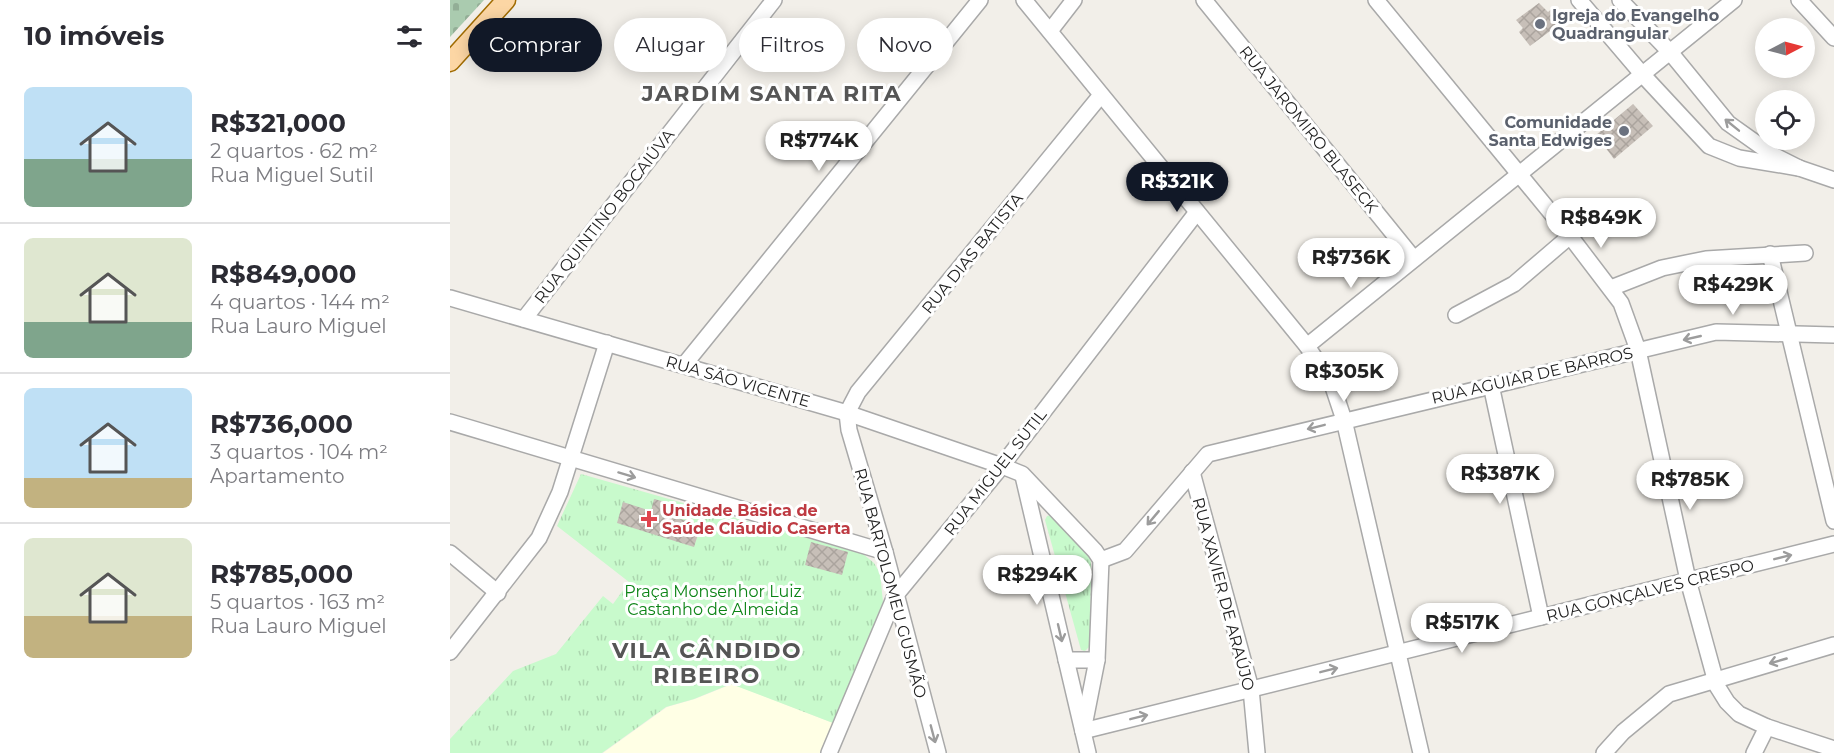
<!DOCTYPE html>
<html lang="pt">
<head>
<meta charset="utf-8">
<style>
	:root { --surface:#fff; --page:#f2f2f3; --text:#2b2b33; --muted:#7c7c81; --line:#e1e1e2; --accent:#111827 }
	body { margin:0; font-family:Montserrat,sans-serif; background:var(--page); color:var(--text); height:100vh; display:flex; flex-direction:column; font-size:22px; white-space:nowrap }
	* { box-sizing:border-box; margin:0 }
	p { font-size:20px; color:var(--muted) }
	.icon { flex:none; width:33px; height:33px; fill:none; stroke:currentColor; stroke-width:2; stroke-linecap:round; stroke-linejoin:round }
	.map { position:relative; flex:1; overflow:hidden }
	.sheet { display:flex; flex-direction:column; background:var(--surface); width:450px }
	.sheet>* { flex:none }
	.hud { position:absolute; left:18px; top:18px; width:570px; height:54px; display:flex; gap:12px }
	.needle { width:39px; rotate:84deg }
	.buttons { position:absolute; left:1305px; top:18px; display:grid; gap:12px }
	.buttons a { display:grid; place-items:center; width:60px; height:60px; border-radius:50%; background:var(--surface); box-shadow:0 3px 15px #0003; font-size:30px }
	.price { position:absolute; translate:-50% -51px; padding:0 14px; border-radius:21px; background:#fff; color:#222; font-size:20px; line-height:39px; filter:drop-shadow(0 2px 3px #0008) }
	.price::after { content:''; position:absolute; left:50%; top:36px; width:18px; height:14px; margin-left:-9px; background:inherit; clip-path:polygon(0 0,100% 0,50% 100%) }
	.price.selected { background:var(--accent); color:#fff }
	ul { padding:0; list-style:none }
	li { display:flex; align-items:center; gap:18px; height:150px; padding:0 24px }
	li+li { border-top:2px solid var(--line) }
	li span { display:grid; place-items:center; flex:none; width:168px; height:120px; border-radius:9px; color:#555 }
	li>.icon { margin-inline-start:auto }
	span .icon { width:72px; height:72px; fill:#fffc; stroke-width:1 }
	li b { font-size:26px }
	h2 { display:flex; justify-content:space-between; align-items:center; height:72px; padding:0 24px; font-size:26px }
	.tag { padding:0 21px; border-radius:27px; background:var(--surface); box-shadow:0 3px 15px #0003; font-size:21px; line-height:54px }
	.tag.selected { background:var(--accent); color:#fff }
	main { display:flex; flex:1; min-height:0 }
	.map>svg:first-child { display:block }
</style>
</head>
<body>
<main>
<section class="sheet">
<h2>10 imóveis<svg class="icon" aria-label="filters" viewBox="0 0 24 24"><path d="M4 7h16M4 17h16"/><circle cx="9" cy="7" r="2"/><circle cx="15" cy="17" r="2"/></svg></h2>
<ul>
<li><span style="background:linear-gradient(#bfe0f5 60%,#7fa58c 0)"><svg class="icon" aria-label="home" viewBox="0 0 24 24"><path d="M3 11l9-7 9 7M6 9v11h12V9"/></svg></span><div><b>R$321,000</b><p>2 quartos · 62 m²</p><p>Rua Miguel Sutil</p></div></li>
<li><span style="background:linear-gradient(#dfe7d0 70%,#7fa58c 0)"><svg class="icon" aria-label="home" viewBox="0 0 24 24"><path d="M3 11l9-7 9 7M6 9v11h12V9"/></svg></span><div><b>R$849,000</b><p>4 quartos · 144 m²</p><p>Rua Lauro Miguel</p></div></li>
<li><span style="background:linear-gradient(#bfe0f5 75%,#c2b280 0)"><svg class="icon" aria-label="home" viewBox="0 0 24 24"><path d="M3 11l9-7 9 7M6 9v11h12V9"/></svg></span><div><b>R$736,000</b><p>3 quartos · 104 m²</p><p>Apartamento</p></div></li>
<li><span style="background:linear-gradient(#dfe7d0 65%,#c2b280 0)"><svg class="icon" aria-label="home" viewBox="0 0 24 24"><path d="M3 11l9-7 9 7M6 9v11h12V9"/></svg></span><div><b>R$785,000</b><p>5 quartos · 163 m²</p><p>Rua Lauro Miguel</p></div></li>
</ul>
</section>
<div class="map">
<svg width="1384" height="753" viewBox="0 0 1384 753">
	<defs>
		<pattern id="cemetery-stones" width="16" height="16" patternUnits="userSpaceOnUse" patternTransform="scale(1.5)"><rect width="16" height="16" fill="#aacbaf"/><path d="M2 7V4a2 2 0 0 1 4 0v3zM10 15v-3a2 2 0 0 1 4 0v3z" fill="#92ae96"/></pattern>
		<pattern id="park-tufts" width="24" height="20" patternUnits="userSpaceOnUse" patternTransform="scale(1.5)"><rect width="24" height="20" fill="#c8facc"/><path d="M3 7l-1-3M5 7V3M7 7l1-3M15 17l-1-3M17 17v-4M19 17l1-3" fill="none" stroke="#acd6af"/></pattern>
		<pattern id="building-cross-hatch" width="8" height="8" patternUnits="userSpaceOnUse" patternTransform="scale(1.5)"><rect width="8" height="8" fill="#c7bfb8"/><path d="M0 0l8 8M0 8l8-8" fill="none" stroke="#aba49e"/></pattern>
	</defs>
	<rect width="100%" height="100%" fill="#f2efe9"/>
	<path fill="#ffffe5" d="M282,684L383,723L371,753H153L217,707L245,699Z"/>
	<path fill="url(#cemetery-stones)" d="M0,0H34L0,37Z"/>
	<g fill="url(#park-tufts)">
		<path d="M131,474L413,554L424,563L430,573L433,602L383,723L281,684L244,699L216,707L152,753H0V739L63,671L106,654L153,596L163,604L179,582L107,526Z"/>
		<path d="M601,515L640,556L641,564L640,646L635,651L631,650L595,520L597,516Z"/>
	</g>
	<g fill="url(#building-cross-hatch)">
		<path d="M1089,3L1098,12L1105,6L1115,20L1080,46L1069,32L1073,28L1066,20Z"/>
		<path d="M1183,104L1203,126L1164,159L1146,135Z"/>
		<path d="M204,499L223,504L220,516L251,525L244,547L167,523L173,502L201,511Z"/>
		<path d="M361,542L398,552L392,575L355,565Z"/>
	</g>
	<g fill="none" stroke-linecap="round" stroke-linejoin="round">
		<g stroke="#a9a9a9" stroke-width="18">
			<g id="minor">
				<path d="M574,0L857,346L882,384L894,420L971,753"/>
				<path d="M754,0L964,259"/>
				<path d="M926,0L1120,236L1171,303L1188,350L1238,580L1267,686L1277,702L1289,714L1317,727L1384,749"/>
				<path d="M1129,0L1192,74L1259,146L1289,158L1349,168"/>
				<path d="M1170,0L1220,52L1278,123L1323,155L1349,168L1384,180"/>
				<path d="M1349,0L1384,38"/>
				<path d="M600,31L624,0"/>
				<path d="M1320,254L1384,521"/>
				<path d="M1161,288L1212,268L1256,259L1355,253"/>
				<path d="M0,298L397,413L552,466L572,474L645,551L651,560L647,660L633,731"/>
				<path d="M1006,315L1064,284L1120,236"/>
				<path d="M74,319L324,0"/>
				<path d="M857,346L1284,0"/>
				<path d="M234,365L530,0"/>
				<path d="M1041,385L1091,617"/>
				<path d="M397,413L408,392L651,95"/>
				<path d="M397,413L399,430L435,552L488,753"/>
				<path d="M0,422L435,552"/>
				<path d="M742,472L801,689L807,753"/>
				<path d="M573,476L638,753"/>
				<path d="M0,553L48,593"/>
				<path d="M651,560L675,551L758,454L1266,332L1384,335"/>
				<path d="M0,652L89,538L110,492L157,343"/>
				<path d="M616,660H647"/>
				<path d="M633,731L1384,544"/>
				<path d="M379,753L445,596L547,472L747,212"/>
				<path d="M1154,753L1173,732L1219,694L1384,645"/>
				<path d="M1304,753L1317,727"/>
			</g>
		</g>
		<g stroke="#a06b00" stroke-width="21">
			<path id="major" d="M0,62L56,0"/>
		</g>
		<use href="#minor" stroke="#fff" stroke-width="15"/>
		<use href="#major" stroke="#fcd6a4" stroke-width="18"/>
	</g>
	<defs><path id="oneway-shaft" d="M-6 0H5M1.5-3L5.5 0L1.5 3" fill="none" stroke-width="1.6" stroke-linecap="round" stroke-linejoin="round" transform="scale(1.5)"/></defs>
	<g stroke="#9c9c9c">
		<use href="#oneway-shaft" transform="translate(1282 125) rotate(-141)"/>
		<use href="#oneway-shaft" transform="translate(1242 338) rotate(167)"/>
		<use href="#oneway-shaft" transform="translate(866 427) rotate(166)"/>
		<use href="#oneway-shaft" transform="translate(177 475) rotate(17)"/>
		<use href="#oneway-shaft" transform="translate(703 518) rotate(130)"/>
		<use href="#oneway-shaft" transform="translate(1333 557) rotate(-14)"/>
		<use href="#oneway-shaft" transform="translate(610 633) rotate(77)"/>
		<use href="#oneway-shaft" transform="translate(1328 661) rotate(164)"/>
		<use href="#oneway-shaft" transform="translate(879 670) rotate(-14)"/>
		<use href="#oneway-shaft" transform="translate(689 717) rotate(-14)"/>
		<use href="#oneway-shaft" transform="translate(483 734) rotate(75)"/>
	</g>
	<g fill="#6b7280" stroke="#fff" stroke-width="2">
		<circle cx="1090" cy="24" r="6"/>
		<circle cx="1174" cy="131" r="6"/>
	</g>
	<path fill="#e0444e" stroke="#fff" stroke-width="2" d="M196 510h6v6h6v6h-6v6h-6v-6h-6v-6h6z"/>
	<g text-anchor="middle" stroke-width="6" stroke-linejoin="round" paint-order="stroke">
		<g font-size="16" font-weight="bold" fill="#5b616d" stroke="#fff" text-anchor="start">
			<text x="1102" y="21">Igreja do Evangelho<tspan x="1102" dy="18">Quadrangular</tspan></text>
			<text x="1162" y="128" text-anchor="end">Comunidade<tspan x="1162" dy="18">Santa Edwiges</tspan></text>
		</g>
		<g font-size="16" fill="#222" stroke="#fff">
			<text transform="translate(859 129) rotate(51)" y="6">RUA JAROMIRO BLASECK</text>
			<text transform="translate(154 216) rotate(-52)" y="6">RUA QUINTINO BOCAIÚVA</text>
			<text transform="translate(522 253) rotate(-51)" y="6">RUA DIAS BATISTA</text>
			<text transform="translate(1082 375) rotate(-13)" y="6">RUA AGUIAR DE BARROS</text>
			<text transform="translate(288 381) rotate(16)" y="6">RUA SÃO VICENTE</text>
			<text transform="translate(545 472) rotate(-52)" y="6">RUA MIGUEL SUTIL</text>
			<text transform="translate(441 583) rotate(75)" y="6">RUA BARTOLOMEU GUSMÃO</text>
			<text transform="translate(1200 590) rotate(-14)" y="6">RUA GONÇALVES CRESPO</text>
			<text transform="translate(774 594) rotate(75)" y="6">RUA XAVIER DE ARAÚJO</text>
		</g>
		<g font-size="16" font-weight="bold" fill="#be3a42" stroke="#fff" text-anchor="start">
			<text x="212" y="516">Unidade Básica de<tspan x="212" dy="18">Saúde Cláudio Caserta</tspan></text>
		</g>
		<g font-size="16" fill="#0c8416" stroke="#fff">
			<text x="263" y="597">Praça Monsenhor Luiz<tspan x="263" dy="18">Castanho de Almeida</tspan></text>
		</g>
		<g font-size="22" font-weight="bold" letter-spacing="1.5" fill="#555" stroke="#fff">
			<text x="322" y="101">JARDIM SANTA RITA</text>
			<text x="257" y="658">VILA CÂNDIDO<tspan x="257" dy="25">RIBEIRO</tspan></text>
		</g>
	</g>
</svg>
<div class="buttons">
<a><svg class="needle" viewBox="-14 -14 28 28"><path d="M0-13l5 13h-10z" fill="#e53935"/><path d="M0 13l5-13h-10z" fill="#7c7c81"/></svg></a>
<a><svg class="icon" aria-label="locate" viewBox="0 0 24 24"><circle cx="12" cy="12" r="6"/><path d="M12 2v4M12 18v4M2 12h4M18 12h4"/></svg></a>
</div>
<b class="price" style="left:369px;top:172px">R$774K</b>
<b class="price selected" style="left:727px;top:213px">R$321K</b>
<b class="price" style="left:1151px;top:249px">R$849K</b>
<b class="price" style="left:901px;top:289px">R$736K</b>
<b class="price" style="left:1283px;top:316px">R$429K</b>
<b class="price" style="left:894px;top:403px">R$305K</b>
<b class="price" style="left:1050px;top:505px">R$387K</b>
<b class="price" style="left:1240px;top:511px">R$785K</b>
<b class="price" style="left:587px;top:606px">R$294K</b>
<b class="price" style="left:1012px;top:654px">R$517K</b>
<div class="hud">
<a class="tag selected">Comprar</a>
<a class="tag">Alugar</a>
<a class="tag">Filtros</a>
<a class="tag">Novo</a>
</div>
</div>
</main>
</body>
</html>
